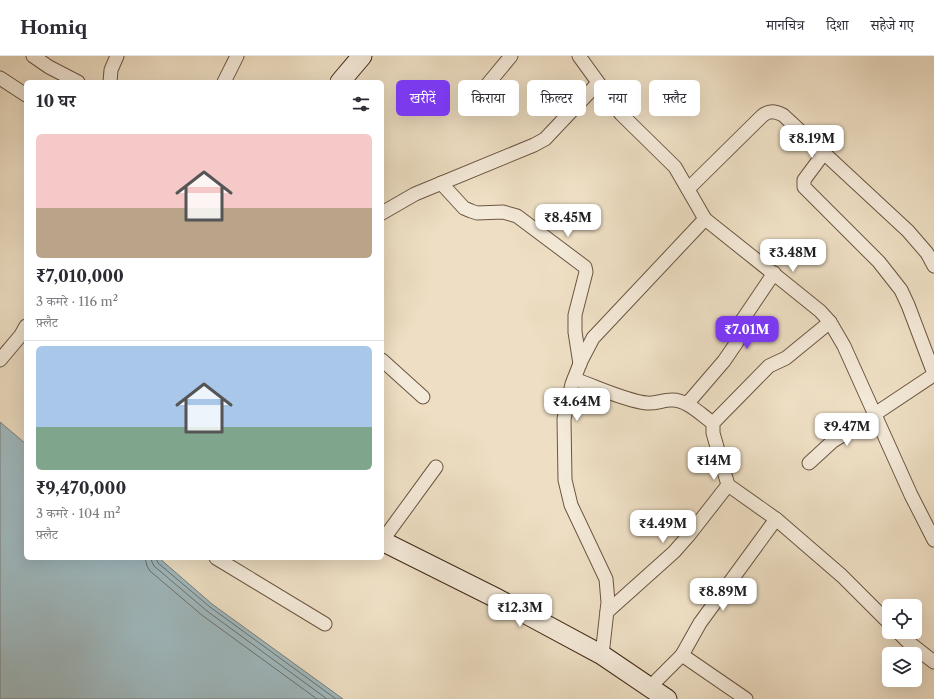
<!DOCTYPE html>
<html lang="hi">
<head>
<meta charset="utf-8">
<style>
	:root { --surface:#fff; --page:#f2f2f3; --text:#2b2b33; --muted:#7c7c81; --line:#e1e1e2; --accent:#7c3aed }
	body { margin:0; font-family:"Libre Caslon Text","Noto Serif Devanagari",serif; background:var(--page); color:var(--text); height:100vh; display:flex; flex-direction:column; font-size:15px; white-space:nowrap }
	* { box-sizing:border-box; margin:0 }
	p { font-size:13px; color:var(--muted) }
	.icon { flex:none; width:22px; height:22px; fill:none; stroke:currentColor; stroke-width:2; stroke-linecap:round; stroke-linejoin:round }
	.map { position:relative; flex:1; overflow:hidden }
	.panel { position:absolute; left:24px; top:24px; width:360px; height:480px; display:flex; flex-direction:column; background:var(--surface); border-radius:6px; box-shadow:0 4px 16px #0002 }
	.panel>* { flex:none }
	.top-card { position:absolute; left:396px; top:24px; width:380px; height:36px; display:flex; gap:8px }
	.controls { position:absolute; left:882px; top:543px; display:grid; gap:8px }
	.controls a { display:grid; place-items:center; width:40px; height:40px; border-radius:6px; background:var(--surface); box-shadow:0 4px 16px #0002; font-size:20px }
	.price { position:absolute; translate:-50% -34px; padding:0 9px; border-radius:8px; background:#fff; color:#222; font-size:13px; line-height:26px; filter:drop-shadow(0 1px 2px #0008) }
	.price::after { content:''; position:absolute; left:50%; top:24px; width:12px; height:9px; margin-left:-6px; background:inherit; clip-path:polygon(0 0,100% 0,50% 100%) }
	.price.on { background:var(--accent); color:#fff }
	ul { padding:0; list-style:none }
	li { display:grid; align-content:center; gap:8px; height:212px; padding:0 12px }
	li+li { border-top:1px solid var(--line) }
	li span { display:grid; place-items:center; height:124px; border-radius:6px; color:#555 }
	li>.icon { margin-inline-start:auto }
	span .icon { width:72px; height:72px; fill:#fffc; stroke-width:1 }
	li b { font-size:17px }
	h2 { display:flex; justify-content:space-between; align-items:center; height:48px; padding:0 12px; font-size:17px }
	.chip { padding:0 14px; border-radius:6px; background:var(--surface); box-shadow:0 4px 16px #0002; font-size:14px; line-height:36px }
	.chip.on { background:var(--accent); color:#fff }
	header { display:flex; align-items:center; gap:24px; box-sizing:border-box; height:56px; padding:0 20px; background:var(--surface); border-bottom:1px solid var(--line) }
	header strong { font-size:19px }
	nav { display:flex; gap:22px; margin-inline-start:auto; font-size:14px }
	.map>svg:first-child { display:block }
</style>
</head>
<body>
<header>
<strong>Homiq</strong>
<nav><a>मानचित्र</a><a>दिशा</a><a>सहेजे गए</a></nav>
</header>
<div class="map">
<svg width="934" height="643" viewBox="0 0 934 643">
	<rect width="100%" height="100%" fill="#eedfc4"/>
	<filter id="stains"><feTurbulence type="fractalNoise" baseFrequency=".005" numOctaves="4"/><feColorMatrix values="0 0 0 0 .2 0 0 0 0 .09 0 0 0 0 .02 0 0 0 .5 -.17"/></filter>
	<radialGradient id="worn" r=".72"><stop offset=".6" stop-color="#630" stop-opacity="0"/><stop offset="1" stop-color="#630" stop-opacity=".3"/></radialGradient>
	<path fill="#9fb9bf" stroke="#797f7b" d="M0,366L26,388V502H159L212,548L343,643H0Z"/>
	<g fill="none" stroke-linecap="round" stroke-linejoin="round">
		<g stroke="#70706a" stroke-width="1">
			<path d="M145,502L147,510L150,515L203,560L317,643"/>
			<path d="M151,502L152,506L154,510L207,555L327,643"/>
			<path d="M156,502L158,507L210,551L336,643"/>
		</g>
		<g stroke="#6c5542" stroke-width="15">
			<g id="street">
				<path d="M33,0L49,11L78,26"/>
				<path d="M579,0L621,58L675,111L705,163L784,226L820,255L830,266L844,290L911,439L934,484"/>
				<path d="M0,22L26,39"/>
				<path d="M110,26L111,14L117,0"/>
				<path d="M224,26L237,0"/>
				<path d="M487,29L511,0"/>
				<path d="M824,97L804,124V131L879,206L901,234L908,249L933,315L932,320L875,358"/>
				<path d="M441,127L464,152L471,155L477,157L503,156L517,160L585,211L586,216L575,259V276L580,308"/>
				<path d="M688,133L762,60C769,54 775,55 783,59L908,175L927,197L934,210"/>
				<path d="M382,157L415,138L534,89L545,83L598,27"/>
				<path d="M830,266L786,302L769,310L713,367V377L728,429L776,463L842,520L889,567"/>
				<path d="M0,304L21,279L26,270"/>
				<path d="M382,304L423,341"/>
				<path d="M574,323C595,330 626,345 647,347C655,348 663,344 671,344C687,343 701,359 713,367"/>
				<path d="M687,348L724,305L737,286L739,269L774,217"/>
				<path d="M809,407L833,385L843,379L877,364"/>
				<path d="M382,485L436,411"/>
				<path d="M216,502L325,568"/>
				<path d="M607,556L674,496L689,479L728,429"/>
				<path d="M898,576L907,585L934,606"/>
				<path d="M602,599L608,546L606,523L571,449L565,424L564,363L572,328L581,305L593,282L705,163"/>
				<path d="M682,599L746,643"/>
				<path d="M650,631L682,599L700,567L776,463"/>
			</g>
		</g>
		<g stroke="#412716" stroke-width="21">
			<g id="secondary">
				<path d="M340,26L362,0"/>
				<path d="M382,485L498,543L602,599L667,643"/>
			</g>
		</g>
		<use href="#street" stroke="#f4ead9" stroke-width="13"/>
		<use href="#secondary" stroke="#f4ead9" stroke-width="19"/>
	</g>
	<rect width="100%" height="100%" filter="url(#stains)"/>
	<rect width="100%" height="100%" fill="url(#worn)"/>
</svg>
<div class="controls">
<a><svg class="icon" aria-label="locate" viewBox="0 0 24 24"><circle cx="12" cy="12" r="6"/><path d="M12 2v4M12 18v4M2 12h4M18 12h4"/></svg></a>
<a><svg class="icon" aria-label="layers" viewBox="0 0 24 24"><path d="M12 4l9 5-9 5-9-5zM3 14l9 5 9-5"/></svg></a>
</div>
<b class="price" style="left:812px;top:103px">₹8.19M</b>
<b class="price" style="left:568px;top:182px">₹8.45M</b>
<b class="price" style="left:793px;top:217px">₹3.48M</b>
<b class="price on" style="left:747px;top:294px">₹7.01M</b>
<b class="price" style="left:577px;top:366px">₹4.64M</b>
<b class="price" style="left:847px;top:391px">₹9.47M</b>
<b class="price" style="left:714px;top:425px">₹14M</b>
<b class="price" style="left:663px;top:488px">₹4.49M</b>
<b class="price" style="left:723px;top:556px">₹8.89M</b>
<b class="price" style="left:520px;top:572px">₹12.3M</b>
<div class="top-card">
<a class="chip on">खरीदें</a>
<a class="chip">किराया</a>
<a class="chip">फ़िल्टर</a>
<a class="chip">नया</a>
<a class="chip">फ़्लैट</a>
</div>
<section class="panel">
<h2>10 घर<svg class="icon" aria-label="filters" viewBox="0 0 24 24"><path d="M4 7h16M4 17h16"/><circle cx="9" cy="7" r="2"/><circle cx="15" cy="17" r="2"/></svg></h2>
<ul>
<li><span style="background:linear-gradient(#f6c9c9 60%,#b9a48a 0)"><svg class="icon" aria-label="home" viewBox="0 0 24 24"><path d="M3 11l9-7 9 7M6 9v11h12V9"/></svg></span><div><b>₹7,010,000</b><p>3 कमरे · 116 m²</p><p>फ़्लैट</p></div></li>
<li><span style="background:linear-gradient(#a9c7e8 65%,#7fa58c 0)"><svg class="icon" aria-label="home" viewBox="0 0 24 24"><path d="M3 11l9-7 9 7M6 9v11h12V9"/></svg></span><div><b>₹9,470,000</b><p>3 कमरे · 104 m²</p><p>फ़्लैट</p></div></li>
</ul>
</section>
</div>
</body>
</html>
